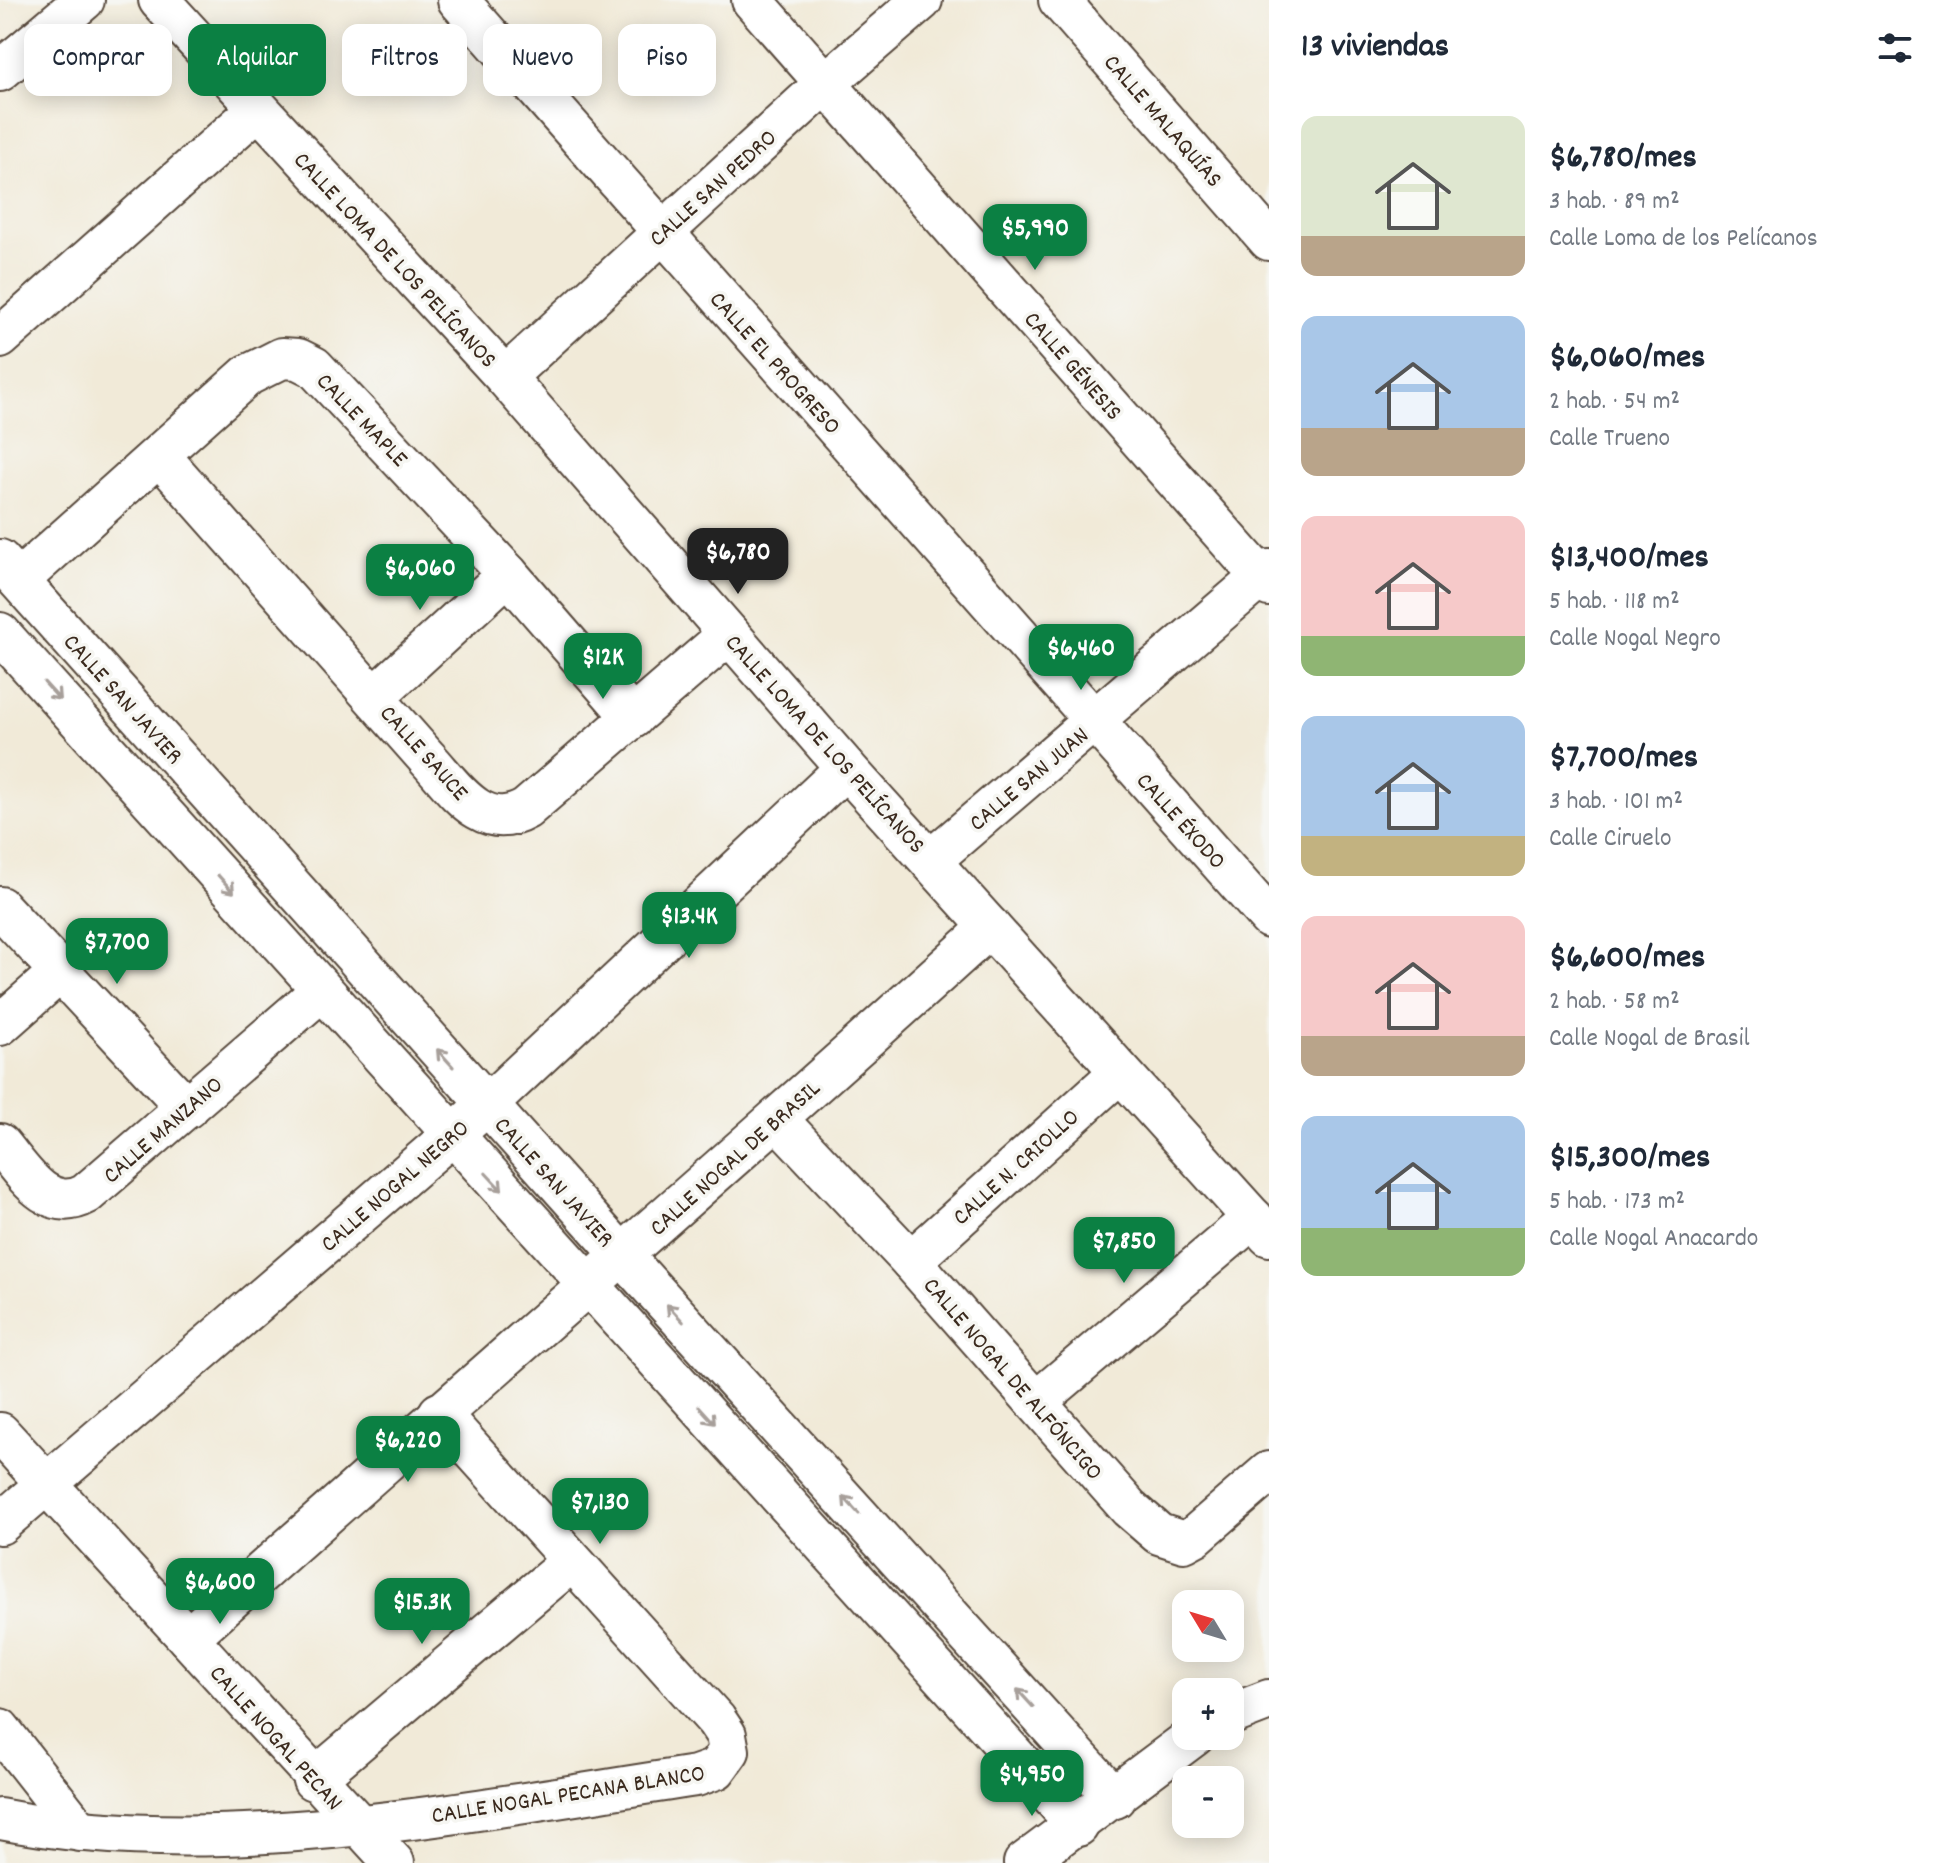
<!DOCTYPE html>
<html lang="es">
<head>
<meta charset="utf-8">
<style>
	:root { --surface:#fff; --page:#f2f2f3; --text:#1f2937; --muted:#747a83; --accent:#0b8043 }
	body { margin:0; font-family:Dekko,sans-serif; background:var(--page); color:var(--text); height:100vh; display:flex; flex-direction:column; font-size:30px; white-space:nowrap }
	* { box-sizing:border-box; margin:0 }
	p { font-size:26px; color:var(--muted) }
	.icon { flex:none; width:44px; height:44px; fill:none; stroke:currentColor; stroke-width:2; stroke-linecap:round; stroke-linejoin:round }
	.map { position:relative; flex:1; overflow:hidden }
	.panel { display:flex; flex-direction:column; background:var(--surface); width:680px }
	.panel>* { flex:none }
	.top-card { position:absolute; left:24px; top:24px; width:760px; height:72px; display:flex; gap:16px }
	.needle { width:52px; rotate:308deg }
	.controls { position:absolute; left:1172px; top:1590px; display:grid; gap:16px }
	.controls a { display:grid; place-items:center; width:72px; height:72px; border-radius:16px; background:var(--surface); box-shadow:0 4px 20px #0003; font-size:40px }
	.price { position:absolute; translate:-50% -68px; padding:0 18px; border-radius:16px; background:var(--accent); color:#fff; font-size:26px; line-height:52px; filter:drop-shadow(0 2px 4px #0008) }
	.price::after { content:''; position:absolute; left:50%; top:48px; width:24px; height:18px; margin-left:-12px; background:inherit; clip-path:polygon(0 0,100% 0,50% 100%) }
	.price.current { background:#222; color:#fff }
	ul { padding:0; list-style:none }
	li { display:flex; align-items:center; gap:24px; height:200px; padding:0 32px }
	li span { display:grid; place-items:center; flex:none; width:224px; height:160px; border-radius:16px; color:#555 }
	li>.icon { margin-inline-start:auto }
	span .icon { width:96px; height:96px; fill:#fffc; stroke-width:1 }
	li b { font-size:34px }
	h2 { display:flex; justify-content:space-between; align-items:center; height:96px; padding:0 32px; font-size:34px }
	.chip { padding:0 28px; border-radius:16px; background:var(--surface); box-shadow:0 4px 20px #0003; font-size:28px; line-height:72px }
	.chip.current { background:var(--accent); color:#fff }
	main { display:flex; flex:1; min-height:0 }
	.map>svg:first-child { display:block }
</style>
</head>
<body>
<main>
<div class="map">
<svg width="1269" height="1863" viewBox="0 0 1269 1863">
	<rect width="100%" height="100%" fill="#f6f6f2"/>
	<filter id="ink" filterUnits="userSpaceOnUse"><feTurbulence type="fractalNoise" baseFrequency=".0125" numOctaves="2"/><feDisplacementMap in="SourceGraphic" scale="16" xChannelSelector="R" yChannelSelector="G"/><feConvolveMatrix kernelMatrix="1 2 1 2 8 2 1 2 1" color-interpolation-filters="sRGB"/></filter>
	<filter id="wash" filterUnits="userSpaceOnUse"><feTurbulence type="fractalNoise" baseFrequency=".006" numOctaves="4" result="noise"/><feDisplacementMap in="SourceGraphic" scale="32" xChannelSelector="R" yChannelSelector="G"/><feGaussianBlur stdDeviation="1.8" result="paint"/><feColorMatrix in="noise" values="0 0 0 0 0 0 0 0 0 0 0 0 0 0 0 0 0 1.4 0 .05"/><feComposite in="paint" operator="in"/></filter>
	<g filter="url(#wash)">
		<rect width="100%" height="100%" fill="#f1ead8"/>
	</g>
	<g filter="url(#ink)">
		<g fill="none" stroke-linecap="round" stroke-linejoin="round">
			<g stroke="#56473a" stroke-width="44">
				<g id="minor">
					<path d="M159,0L505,377L846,768L1269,1236"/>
					<path d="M458,0L1269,918"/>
					<path d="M752,0L1269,586"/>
					<path d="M1059,0L1269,240"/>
					<path d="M0,71L84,0"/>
					<path d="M0,338L258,109"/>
					<path d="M505,377L826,83L922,0"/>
					<path d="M159,455L427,758C455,788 482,834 526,809L729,634"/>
					<path d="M0,560L623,1256L1115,1798"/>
					<path d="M19,580L248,375L282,358L298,359L314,367L508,574L633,718"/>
					<path d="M0,633L1078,1826"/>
					<path d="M375,696L508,574"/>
					<path d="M931,860L1269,570"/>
					<path d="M0,907L187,1108"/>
					<path d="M0,1025L60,972"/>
					<path d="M778,1120L911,1261L1129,1508L1159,1534L1184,1542L1195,1536L1269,1472"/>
					<path d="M0,1144C23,1171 47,1215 86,1194L322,990"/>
					<path d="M911,1261L1120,1072"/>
					<path d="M1036,1402L1253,1218"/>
					<path d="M0,1433L394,1863"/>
					<path d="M0,1524L487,1105L846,768"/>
					<path d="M188,1638C454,1399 726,1168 990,927"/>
					<path d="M1230,1715L1269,1700"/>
					<path d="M0,1729L80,1831"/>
					<path d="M313,1780L571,1562"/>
					<path d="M0,1819C222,1863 475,1809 696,1776L716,1769L729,1751L726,1735L716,1720L439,1413"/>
					<path d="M1024,1863L1194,1736"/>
				</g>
			</g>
			<use href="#minor" stroke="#fff" stroke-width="40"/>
		</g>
		<defs><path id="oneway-shaft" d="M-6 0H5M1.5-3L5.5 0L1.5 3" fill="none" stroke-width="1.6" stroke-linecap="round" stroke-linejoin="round" transform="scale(2)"/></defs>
		<g stroke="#a79f9a">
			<use href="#oneway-shaft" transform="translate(52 691) rotate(48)"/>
			<use href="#oneway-shaft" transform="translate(226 884) rotate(48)"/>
			<use href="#oneway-shaft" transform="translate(445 1058) rotate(-132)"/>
			<use href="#oneway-shaft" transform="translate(494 1182) rotate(47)"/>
			<use href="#oneway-shaft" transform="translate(675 1313) rotate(-133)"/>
			<use href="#oneway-shaft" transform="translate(707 1415) rotate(48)"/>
			<use href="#oneway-shaft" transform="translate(851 1505) rotate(-132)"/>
			<use href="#oneway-shaft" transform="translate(1025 1698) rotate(-132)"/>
		</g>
	</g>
	<g text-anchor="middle" stroke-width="7" stroke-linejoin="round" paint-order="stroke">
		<g font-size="24" fill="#3b2a1e" stroke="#f6f6f2">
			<text transform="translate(1164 120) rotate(49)" y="8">CALLE MALAQUÍAS</text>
			<text transform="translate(712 187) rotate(-42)" y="8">CALLE SAN PEDRO</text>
			<text transform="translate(396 259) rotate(47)" y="8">CALLE LOMA DE LOS PELÍCANOS</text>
			<text transform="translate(776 362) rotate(48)" y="8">CALLE EL PROGRESO</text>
			<text transform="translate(1074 365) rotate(49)" y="8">CALLE GÉNESIS</text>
			<text transform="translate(363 419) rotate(46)" y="8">CALLE MAPLE</text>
			<text transform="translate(124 698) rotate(48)" y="8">CALLE SAN JAVIER</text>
			<text transform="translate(826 743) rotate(48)" y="8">CALLE LOMA DE LOS PELÍCANOS</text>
			<text transform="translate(425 752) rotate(48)" y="8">CALLE SAUCE</text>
			<text transform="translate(1028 778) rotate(-40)" y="8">CALLE SAN JUAN</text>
			<text transform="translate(1182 820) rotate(48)" y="8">CALLE ÉXODO</text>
			<text transform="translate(162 1129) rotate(-41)" y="8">CALLE MANZANO</text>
			<text transform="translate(734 1157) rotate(-42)" y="8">CALLE NOGAL DE BRASIL</text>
			<text transform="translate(1015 1166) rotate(-42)" y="8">CALLE N. CRIOLLO</text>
			<text transform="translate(555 1181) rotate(48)" y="8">CALLE SAN JAVIER</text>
			<text transform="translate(394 1185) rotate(-41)" y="8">CALLE NOGAL NEGRO</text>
			<text transform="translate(1014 1378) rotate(49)" y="8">CALLE NOGAL DE ALFÓNCIGO</text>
			<text transform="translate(277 1737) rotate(48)" y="8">CALLE NOGAL PECAN</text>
			<text transform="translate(568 1793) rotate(-9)" y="8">CALLE NOGAL PECANA BLANCO</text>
		</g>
	</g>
</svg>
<div class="controls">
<a><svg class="needle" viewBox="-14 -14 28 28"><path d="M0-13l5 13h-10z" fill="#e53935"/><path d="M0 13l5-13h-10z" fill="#747a83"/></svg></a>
<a>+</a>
<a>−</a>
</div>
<b class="price" style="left:1035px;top:272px">$5,990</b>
<b class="price current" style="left:738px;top:596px">$6,780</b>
<b class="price" style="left:420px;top:612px">$6,060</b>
<b class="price" style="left:1081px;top:692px">$6,460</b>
<b class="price" style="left:603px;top:701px">$12K</b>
<b class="price" style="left:689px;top:960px">$13.4K</b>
<b class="price" style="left:117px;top:986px">$7,700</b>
<b class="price" style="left:1124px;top:1285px">$7,850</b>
<b class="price" style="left:408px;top:1484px">$6,220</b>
<b class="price" style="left:600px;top:1546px">$7,130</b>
<b class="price" style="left:220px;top:1626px">$6,600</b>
<b class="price" style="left:422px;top:1646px">$15.3K</b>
<b class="price" style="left:1032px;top:1818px">$4,950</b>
<div class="top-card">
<a class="chip">Comprar</a>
<a class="chip current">Alquilar</a>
<a class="chip">Filtros</a>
<a class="chip">Nuevo</a>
<a class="chip">Piso</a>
</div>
</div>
<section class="panel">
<h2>13 viviendas<svg class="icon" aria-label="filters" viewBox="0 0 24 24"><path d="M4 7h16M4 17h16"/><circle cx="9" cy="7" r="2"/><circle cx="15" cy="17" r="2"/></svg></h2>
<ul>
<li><span style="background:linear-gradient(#dfe7d0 75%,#b9a48a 0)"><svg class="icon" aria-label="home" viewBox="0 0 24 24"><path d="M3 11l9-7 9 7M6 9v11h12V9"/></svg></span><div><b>$6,780/mes</b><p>3 hab. · 89 m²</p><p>Calle Loma de los Pelícanos</p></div></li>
<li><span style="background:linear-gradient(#a9c7e8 70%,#b9a48a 0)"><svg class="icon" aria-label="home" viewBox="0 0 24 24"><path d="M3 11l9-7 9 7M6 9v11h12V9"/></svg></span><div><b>$6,060/mes</b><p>2 hab. · 54 m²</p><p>Calle Trueno</p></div></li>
<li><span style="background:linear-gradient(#f6c9c9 75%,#8fb573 0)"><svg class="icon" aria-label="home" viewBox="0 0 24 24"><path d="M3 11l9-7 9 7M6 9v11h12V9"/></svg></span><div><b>$13,400/mes</b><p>5 hab. · 118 m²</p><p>Calle Nogal Negro</p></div></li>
<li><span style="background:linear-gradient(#a9c7e8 75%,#c2b280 0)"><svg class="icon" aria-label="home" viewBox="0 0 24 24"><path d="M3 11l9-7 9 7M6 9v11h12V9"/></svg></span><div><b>$7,700/mes</b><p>3 hab. · 101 m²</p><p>Calle Ciruelo</p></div></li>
<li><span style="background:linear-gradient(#f6c9c9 75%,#b9a48a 0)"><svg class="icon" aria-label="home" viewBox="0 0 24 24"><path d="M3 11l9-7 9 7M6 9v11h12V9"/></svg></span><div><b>$6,600/mes</b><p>2 hab. · 58 m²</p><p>Calle Nogal de Brasil</p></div></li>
<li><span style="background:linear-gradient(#a9c7e8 70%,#8fb573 0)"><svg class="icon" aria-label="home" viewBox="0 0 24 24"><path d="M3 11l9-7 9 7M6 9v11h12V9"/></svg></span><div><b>$15,300/mes</b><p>5 hab. · 173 m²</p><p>Calle Nogal Anacardo</p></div></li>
</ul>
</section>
</main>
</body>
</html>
